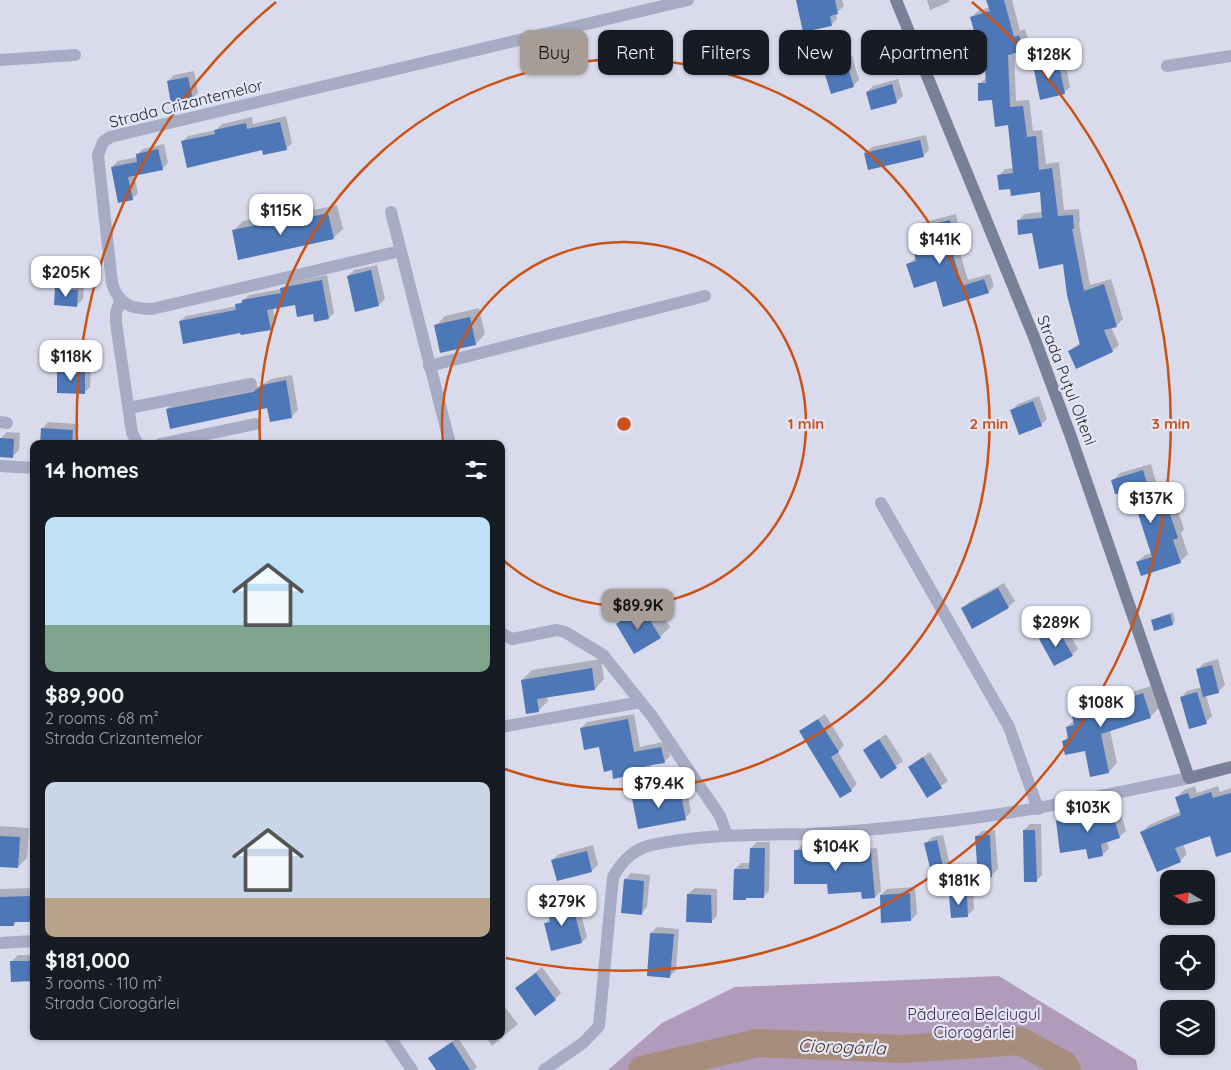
<!DOCTYPE html>
<html lang="en">
<head>
<meta charset="utf-8">
<style>
	:root { --surface:#171b24; --page:#242831; --text:#f1f3f6; --muted:#9ea1a6; --accent:#a79d96 }
	body { margin:0; font-family:Quicksand,sans-serif; background:var(--page); color:var(--text); height:100vh; display:flex; flex-direction:column; font-size:19px; white-space:nowrap }
	* { box-sizing:border-box; margin:0 }
	p { font-size:16px; color:var(--muted) }
	.icon { flex:none; width:28px; height:28px; fill:none; stroke:currentColor; stroke-width:2; stroke-linecap:round; stroke-linejoin:round }
	.map { position:relative; flex:1; overflow:hidden }
	.panel { position:absolute; left:30px; top:440px; width:475px; height:600px; display:flex; flex-direction:column; background:var(--surface); border-radius:10px; box-shadow:0 1px 4px #0004 }
	.panel>* { flex:none }
	.guide { position:absolute; left:520px; top:30px; width:475px; height:45px; display:flex; gap:10px }
	.needle { width:32px; rotate:280deg }
	.controls { position:absolute; left:1160px; top:870px; display:grid; gap:10px }
	.controls a { display:grid; place-items:center; width:55px; height:55px; border-radius:10px; background:var(--surface); box-shadow:0 1px 4px #0004; font-size:25px }
	.price { position:absolute; translate:-50% -42px; padding:0 11px; border-radius:10px; background:#fff; color:#222; font-size:16px; line-height:32px; filter:drop-shadow(0 1px 2px #0008) }
	.price::after { content:''; position:absolute; left:50%; top:30px; width:15px; height:11px; margin-left:-8px; background:inherit; clip-path:polygon(0 0,100% 0,50% 100%) }
	.price.selected { background:var(--accent); color:#111 }
	ul { padding:0; list-style:none }
	li { display:grid; align-content:center; gap:10px; height:265px; padding:0 15px }
	li span { display:grid; place-items:center; height:155px; border-radius:10px; color:#555 }
	li>.icon { margin-inline-start:auto }
	span .icon { width:90px; height:90px; fill:#fffc; stroke-width:1 }
	li b { font-size:21px }
	h2 { display:flex; justify-content:space-between; align-items:center; height:60px; padding:0 15px; font-size:21px }
	.chip { padding:0 18px; border-radius:10px; background:var(--surface); box-shadow:0 1px 4px #0004; font-size:18px; line-height:45px }
	.chip.selected { background:var(--accent); color:#111 }
	.map>svg:first-child { display:block }
</style>
</head>
<body>
<div class="map">
<svg width="1231" height="1070" viewBox="0 0 1231 1070">
	<rect width="100%" height="100%" fill="#d9dbed"/>
	<path fill="#b19bba" d="M999,976L1136,1060L1138,1070H608L662,1023L735,987Z"/>
	<g fill="#0003">
		<path d="M797,0H842L844,6L836,13L837,19L831,25Z"/>
		<path d="M927,0H949V2L930,10Z"/>
		<path d="M987,0H1012L1020,31L1025,29L1029,43L1023,50L1014,52L1016,101L1029,100L1033,131L1042,130L1046,164L1059,162L1064,210L1079,209L1080,221L1079,223L1090,285L1111,279L1123,319L1116,326L1111,327L1119,345L1112,351H1069L1081,342L1064,263L1034,232L1018,221L1024,214L1043,212L1041,191L1011,188L999,175L1005,169L1014,168L1009,124L993,99L979,84L987,77L986,69L972,17L978,11L990,7Z"/>
		<path d="M1064,55L1070,87L1064,93L1034,66L1040,60Z"/>
		<path d="M852,56L859,80L853,86L825,69L831,63Z"/>
		<path d="M194,71L198,93L192,99L168,81L174,75Z"/>
		<path d="M898,79L903,96L896,102L867,92L873,86Z"/>
		<path d="M286,116L292,143L286,149L182,142L188,136L216,130L222,124L252,117L253,124Z"/>
		<path d="M926,135L929,150L923,156L865,153L872,147Z"/>
		<path d="M164,144L168,163L162,169L134,175L138,193L132,199L112,167L118,161L138,157L137,155L143,149Z"/>
		<path d="M337,205L343,229L333,238L233,231L243,221L280,214L281,217Z"/>
		<path d="M956,214L958,224L953,229L968,280L990,274L994,286L988,292L944,305L937,280L908,264L917,257L911,230L917,224Z"/>
		<path d="M377,265L385,299L379,305L348,276L354,270Z"/>
		<path d="M327,275L334,313L329,318L296,304L273,308L276,324L270,329L241,332L180,321L186,316L237,306L249,295L282,289L287,283Z"/>
		<path d="M62,282L84,284L83,299L77,305L56,289Z"/>
		<path d="M479,308L485,334L476,344L441,352L435,326L445,316Z"/>
		<path d="M65,363L91,364L90,387L84,393L58,370Z"/>
		<path d="M292,375L298,410L292,416L271,420L268,407L167,409L174,403L260,386L271,379Z"/>
		<path d="M1039,396L1047,419L1041,425L1012,410L1018,404Z"/>
		<path d="M48,422L79,424L77,444H41L42,429Z"/>
		<path d="M7,432L20,433L19,450L13,456H0L1,438Z"/>
		<path d="M1151,464L1161,500L1173,496L1184,529L1181,533L1188,554L1180,562H1137L1145,555L1152,553L1132,491L1113,481L1120,473Z"/>
		<path d="M1004,583L1015,601L1008,607L973,627L963,609L969,602Z"/>
		<path d="M652,599L670,627L660,637L617,625L627,615Z"/>
		<path d="M1173,612L1175,621L1173,624L1152,620Z"/>
		<path d="M1064,623L1078,649L1072,655L1040,639Z"/>
		<path d="M601,659L604,679L595,689L547,696L548,701L538,711L522,680L532,670Z"/>
		<path d="M1218,659L1225,685L1219,691L1206,695L1212,716L1206,722L1181,698L1187,691L1202,687L1198,669L1204,663Z"/>
		<path d="M1151,686L1159,708L1150,717L1110,730L1117,763L1109,772L1091,776L1086,749L1063,741L1069,736L1067,727L1074,720L1070,699L1078,690L1089,688L1092,699L1103,696L1104,701Z"/>
		<path d="M634,714L640,747L667,741L670,756L664,762L652,765L646,771L614,777L613,769L600,745L581,728L587,722Z"/>
		<path d="M825,714L844,745L838,752L857,784L851,790L801,731Z"/>
		<path d="M886,734L903,761L881,777L864,750Z"/>
		<path d="M930,752L948,781L927,796L909,767Z"/>
		<path d="M686,784L691,812L685,818L633,799L640,793Z"/>
		<path d="M1195,786L1197,793L1218,786L1220,792L1231,788V850L1211,834L1183,844L1187,854L1180,861L1142,832L1149,825L1182,811L1177,797L1184,790Z"/>
		<path d="M1117,801L1126,831L1119,837L1107,841L1109,849L1102,855L1087,848L1057,822L1063,815L1098,811L1104,805Z"/>
		<path d="M1030,824H1041L1042,875L1036,881L1024,830Z"/>
		<path d="M0,826L29,828L27,858L18,867H0Z"/>
		<path d="M995,830L998,869L992,875L976,837L982,831Z"/>
		<path d="M943,835L950,865L954,864L957,878L951,884L926,843L932,837Z"/>
		<path d="M757,842H770L769,891L763,897L748,896L745,899L735,869L741,863H751V848Z"/>
		<path d="M593,845L598,865L591,871L552,860L559,854Z"/>
		<path d="M802,845H820V848L849,847V851L877,848L881,891L875,897L862,891L829,883L796,851Z"/>
		<path d="M631,873L650,875L647,907L641,914L625,880Z"/>
		<path d="M915,887L917,914L911,920L881,895L887,889Z"/>
		<path d="M34,888V918L31,921H17L14,925H0V889Z"/>
		<path d="M695,888L717,889V916L711,922L688,894Z"/>
		<path d="M973,888L974,909L968,915L951,896L957,889Z"/>
		<path d="M568,894L570,904L578,902L587,937L582,942L546,923L551,918L550,913L555,908L553,902L558,897Z"/>
		<path d="M657,927L679,929L676,970L670,976L651,933Z"/>
		<path d="M18,955H34V980L11,962Z"/>
		<path d="M542,967L561,993L555,999L516,988Z"/>
		<path d="M501,1002L518,1024L492,1046L485,1036H501Z"/>
		<path d="M458,1038L477,1067L474,1070H437L429,1058Z"/>
	</g>
	<g fill="none" stroke-linecap="round" stroke-linejoin="round">
		<path stroke="#a78d7b" stroke-width="28" d="M642,1070L758,1043L902,1049L1020,1041L1064,1065L1067,1070"/>
	</g>
	<g fill="#4d77b7">
		<path d="M796,0H835L838,14L830,16L832,26L803,32Z"/>
		<path d="M986,0H1004L1014,37L1019,35L1023,51L1008,55L1010,107L1023,106L1027,137L1036,136L1039,170L1052,168L1058,216L1073,215L1074,229H1072L1084,291L1104,284L1117,327L1104,330L1113,352L1076,369L1068,351L1080,345L1067,295L1063,264L1039,269L1032,233L1018,235L1017,220L1042,218L1040,192L1011,196L1010,189L999,190L997,175L1013,173L1008,125L995,127L992,100L978,101V83H986L985,69L970,17L990,11Z"/>
		<path d="M1058,60L1065,94L1040,100L1033,65Z"/>
		<path d="M846,61L854,87L831,94L823,68Z"/>
		<path d="M188,77L193,100L171,104L167,81Z"/>
		<path d="M892,84L897,103L871,110L866,92Z"/>
		<path d="M280,122L287,150L263,155L262,150L187,168L181,141L215,134L214,130L246,123L247,129Z"/>
		<path d="M920,140L924,157L868,170L864,153Z"/>
		<path d="M158,149L163,170L128,177L133,200L118,203L111,167L137,162L136,154Z"/>
		<path d="M328,213L334,239L238,260L232,230L271,222L272,226Z"/>
		<path d="M950,220L953,231L947,233L962,286L984,279L989,293L943,307L936,281L914,288L906,264L916,261L909,230Z"/>
		<path d="M371,270L379,306L355,312L347,276Z"/>
		<path d="M322,280L329,319L314,322L313,314L297,317L295,305L267,310L271,330L241,335L240,333L183,344L179,321L236,310L235,304L242,303V300L281,293L280,288Z"/>
		<path d="M55,288L78,290L77,307L54,305Z"/>
		<path d="M470,317L476,345L440,353L434,325Z"/>
		<path d="M57,369L85,370V394L57,393Z"/>
		<path d="M286,380L292,418L270,422L267,408L170,429L166,409L253,392L263,385Z"/>
		<path d="M1033,401L1042,426L1019,435L1010,410Z"/>
		<path d="M41,428L73,430L72,444H40Z"/>
		<path d="M0,438L14,439L13,458L0,457Z"/>
		<path d="M1143,470L1154,506L1166,502L1178,538L1173,540L1181,563L1141,576L1136,562L1152,557L1131,492L1115,494L1111,480Z"/>
		<path d="M998,588L1009,608L972,629L961,608Z"/>
		<path d="M642,608L661,638L634,654L616,624Z"/>
		<path d="M1170,614L1173,625L1154,631L1151,620Z"/>
		<path d="M1058,629L1073,656L1054,666L1039,639Z"/>
		<path d="M1212,665L1219,693L1203,697L1196,669Z"/>
		<path d="M592,668L595,690L537,699L539,712L526,714L521,680Z"/>
		<path d="M1197,692L1207,724L1189,729L1180,697Z"/>
		<path d="M1143,693L1151,718L1101,734L1109,773L1090,777L1085,751L1065,755L1062,741L1068,739L1066,727L1074,725L1068,698L1081,696L1083,707L1094,704L1095,709Z"/>
		<path d="M628,719L634,752L661,747L665,763L645,766L646,772L613,779L612,770L604,772L599,747L584,750L580,728Z"/>
		<path d="M818,719L839,752L831,757L852,791L840,798L799,731Z"/>
		<path d="M879,739L897,768L881,779L863,750Z"/>
		<path d="M923,757L942,788L927,798L908,767Z"/>
		<path d="M680,789L686,820L638,829L632,798Z"/>
		<path d="M1211,792L1213,798L1231,793V852L1216,857L1210,836L1175,848L1181,862L1157,872L1140,832L1181,815L1175,797L1188,793L1190,799Z"/>
		<path d="M1110,806L1120,838L1101,844L1103,856L1088,859L1086,849L1060,853L1056,821L1098,815L1096,811Z"/>
		<path d="M1023,830H1035L1037,882H1024Z"/>
		<path d="M990,835L992,877L978,878L975,836Z"/>
		<path d="M0,836L20,837L18,868L0,867Z"/>
		<path d="M937,840L944,871L948,870L951,885L935,889L924,843Z"/>
		<path d="M750,848H765L764,898H746V900H733L734,869H749Z"/>
		<path d="M794,850H814V854L843,852V856L871,853L875,898L862,899L861,892L828,894L827,884H794Z"/>
		<path d="M587,851L592,872L557,881L551,860Z"/>
		<path d="M624,879L644,881L642,915L621,913Z"/>
		<path d="M910,893L911,921L881,923L880,895Z"/>
		<path d="M687,894L711,895L712,923L686,922Z"/>
		<path d="M967,894L968,917L951,918L949,895Z"/>
		<path d="M31,896V922H14V926H0V897Z"/>
		<path d="M563,899L565,908L573,906L582,943L551,951L544,923L550,922L548,912L554,911L552,901Z"/>
		<path d="M650,933L674,934L670,978L647,976Z"/>
		<path d="M10,961H34V981L11,982Z"/>
		<path d="M536,973L556,1000L535,1016L515,988Z"/>
		<path d="M452,1042L470,1070H436L428,1058Z"/>
	</g>
	<g fill="none" stroke-linecap="round" stroke-linejoin="round">
		<g stroke="#a6acc4" stroke-width="12">
			<path d="M0,60L75,55"/>
			<path d="M1167,66L1231,56"/>
			<path d="M391,212L450,444"/>
			<path d="M400,251L152,309C131,309 118,304 112,283L98,155L103,142L110,137L688,0"/>
			<path d="M120,301L116,313V323L132,433L138,444"/>
			<path d="M429,366L705,296"/>
			<path d="M129,408L251,384"/>
			<path d="M0,422L7,423"/>
			<path d="M160,444L255,424"/>
			<path d="M0,466L34,468"/>
			<path d="M881,503L1009,727L1038,809"/>
			<path d="M501,633L512,639L557,630L565,632L603,655L651,715L720,816L727,835"/>
			<path d="M501,727L641,702"/>
			<path d="M0,943L34,941"/>
			<path d="M389,1036L412,1070"/>
			<path d="M544,1070L583,1043L599,1026L613,877C624,858 635,848 656,844C706,834 757,835 807,834C849,832 891,828 932,823C1019,814 1104,795 1189,778"/>
		</g>
		<path stroke="#788197" stroke-width="12" d="M896,0L1034,337L1071,437L1189,778L1231,767"/>
	</g>
	<g fill="none" stroke="#cb5212" stroke-width="2.5">
		<path d="M443 443A182 182 0 1 1 502 559"/>
		<path d="M260 443A365 365 0 1 1 502 768"/>
		<path d="M77 443A547 547 0 0 1 276 2M972 2A547 547 0 0 1 506 958"/>
	</g>
	<g text-anchor="middle" stroke-width="4.5" stroke-linejoin="round" paint-order="stroke">
		<g font-size="16" fill="#262931" stroke="#e4e6f6">
			<text transform="translate(186 103) rotate(-14)" y="6">Strada Crizantemelor</text>
			<text transform="translate(1067 380) rotate(69)" y="6">Strada Puțul Olteni</text>
		</g>
		<g font-size="16" fill="#432d4c" stroke="#e4e6f6">
			<text x="974" y="1020">Pădurea Belciugul<tspan x="974" dy="18">Ciorogârlei</tspan></text>
		</g>
		<g font-size="18" font-style="italic" fill="#4d3421" stroke="#e4e6f6">
			<text transform="translate(842 1047) rotate(2)" y="6">Ciorogârla</text>
		</g>
	</g>
	<circle cx="624" cy="424" r="8" fill="#cb5212" stroke="#e4e6f6" stroke-width="2.5"/>
	<g font-size="15" text-anchor="middle" font-weight="bold" fill="#cb5212" stroke="#e4e6f6" stroke-width="4.5" stroke-linejoin="round" paint-order="stroke">
		<text x="806" y="429">1 min</text>
		<text x="989" y="429">2 min</text>
		<text x="1171" y="429">3 min</text>
	</g>
</svg>
<div class="controls">
<a><svg class="needle" viewBox="-14 -14 28 28"><path d="M0-13l5 13h-10z" fill="#e53935"/><path d="M0 13l5-13h-10z" fill="#9ea1a6"/></svg></a>
<a><svg class="icon" aria-label="locate" viewBox="0 0 24 24"><circle cx="12" cy="12" r="6"/><path d="M12 2v4M12 18v4M2 12h4M18 12h4"/></svg></a>
<a><svg class="icon" aria-label="layers" viewBox="0 0 24 24"><path d="M12 4l9 5-9 5-9-5zM3 14l9 5 9-5"/></svg></a>
</div>
<b class="price" style="left:1049px;top:80px">$128K</b>
<b class="price" style="left:281px;top:236px">$115K</b>
<b class="price" style="left:940px;top:265px">$141K</b>
<b class="price" style="left:66px;top:298px">$205K</b>
<b class="price" style="left:71px;top:382px">$118K</b>
<b class="price" style="left:1151px;top:524px">$137K</b>
<b class="price selected" style="left:638px;top:631px">$89.9K</b>
<b class="price" style="left:1056px;top:648px">$289K</b>
<b class="price" style="left:1101px;top:728px">$108K</b>
<b class="price" style="left:659px;top:809px">$79.4K</b>
<b class="price" style="left:1088px;top:833px">$103K</b>
<b class="price" style="left:836px;top:872px">$104K</b>
<b class="price" style="left:959px;top:906px">$181K</b>
<b class="price" style="left:562px;top:927px">$279K</b>
<div class="guide">
<a class="chip selected">Buy</a>
<a class="chip">Rent</a>
<a class="chip">Filters</a>
<a class="chip">New</a>
<a class="chip">Apartment</a>
</div>
<section class="panel">
<h2>14 homes<svg class="icon" aria-label="filters" viewBox="0 0 24 24"><path d="M4 7h16M4 17h16"/><circle cx="9" cy="7" r="2"/><circle cx="15" cy="17" r="2"/></svg></h2>
<ul>
<li><span style="background:linear-gradient(#bfe0f5 70%,#7fa58c 0)"><svg class="icon" aria-label="home" viewBox="0 0 24 24"><path d="M3 11l9-7 9 7M6 9v11h12V9"/></svg></span><div><b>$89,900</b><p>2 rooms · 68 m²</p><p>Strada Crizantemelor</p></div></li>
<li><span style="background:linear-gradient(#c9d6e8 75%,#b9a48a 0)"><svg class="icon" aria-label="home" viewBox="0 0 24 24"><path d="M3 11l9-7 9 7M6 9v11h12V9"/></svg></span><div><b>$181,000</b><p>3 rooms · 110 m²</p><p>Strada Ciorogârlei</p></div></li>
</ul>
</section>
</div>
</body>
</html>
